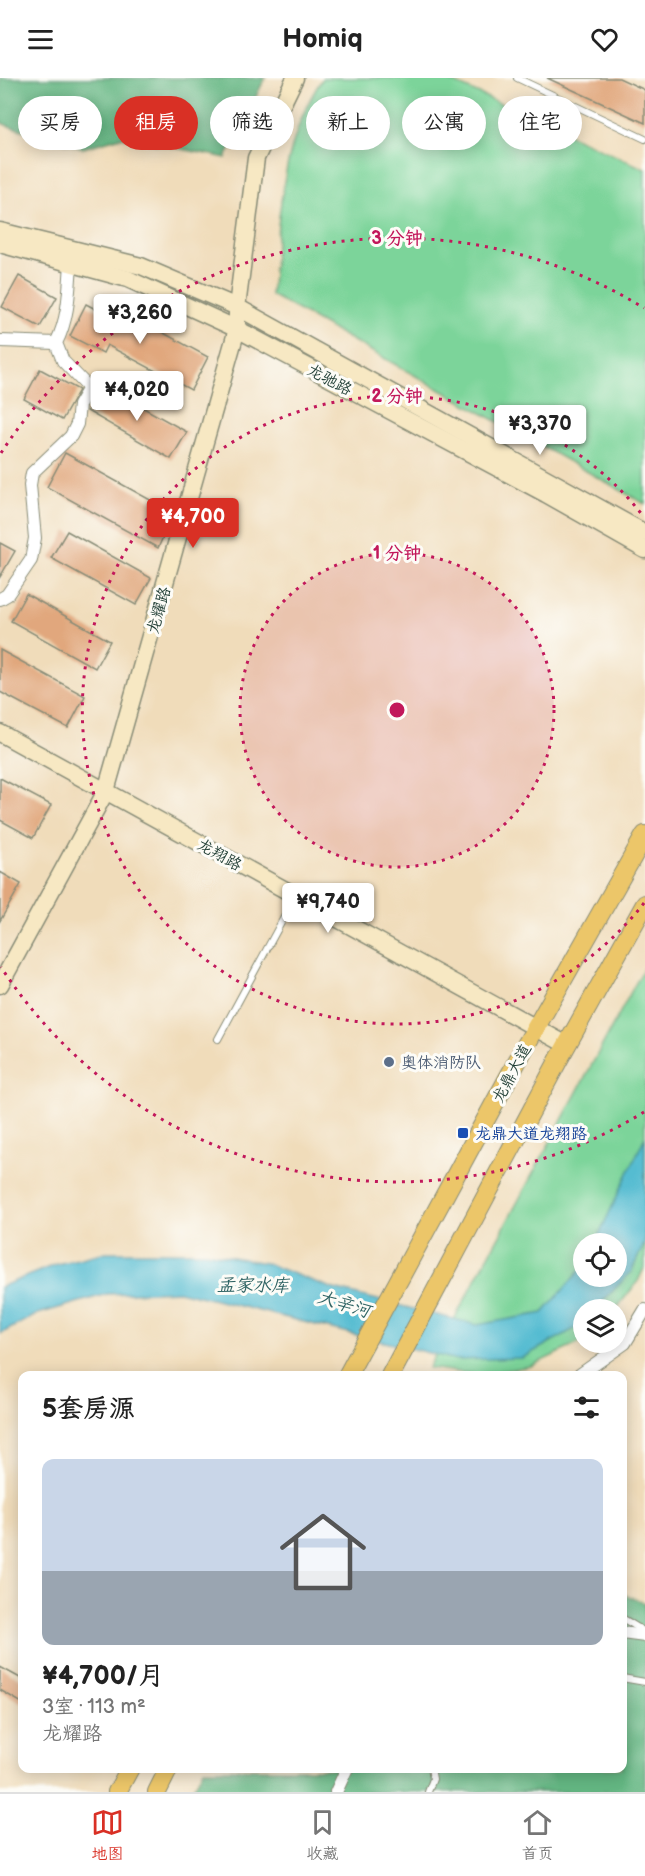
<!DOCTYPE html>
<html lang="zh">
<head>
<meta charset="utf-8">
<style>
	:root { --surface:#fff; --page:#f2f2f2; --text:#222; --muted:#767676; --line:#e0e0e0; --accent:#d93025 }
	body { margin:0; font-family:"Balsamiq Sans","LXGW WenKai TC",sans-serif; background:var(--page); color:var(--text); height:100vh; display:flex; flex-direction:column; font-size:22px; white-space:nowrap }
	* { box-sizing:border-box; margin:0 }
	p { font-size:20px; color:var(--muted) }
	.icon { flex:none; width:33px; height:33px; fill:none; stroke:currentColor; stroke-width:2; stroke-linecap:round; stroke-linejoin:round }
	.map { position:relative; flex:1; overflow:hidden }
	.panel { position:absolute; left:18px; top:1293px; width:609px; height:402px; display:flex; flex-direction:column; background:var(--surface); border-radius:12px; box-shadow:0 3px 15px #0003 }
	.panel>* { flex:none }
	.top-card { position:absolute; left:18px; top:18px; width:609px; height:54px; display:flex; gap:12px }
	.controls { position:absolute; left:573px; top:1155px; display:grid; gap:12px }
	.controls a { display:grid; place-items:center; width:54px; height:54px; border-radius:50%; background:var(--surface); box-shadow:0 3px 15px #0003; font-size:30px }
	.price { position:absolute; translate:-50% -51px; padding:0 14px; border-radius:6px; background:#fff; color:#222; font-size:20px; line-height:39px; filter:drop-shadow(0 2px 3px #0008) }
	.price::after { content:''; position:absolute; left:50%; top:36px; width:18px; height:14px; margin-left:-9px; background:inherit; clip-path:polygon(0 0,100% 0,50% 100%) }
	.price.selected { background:var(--accent); color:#fff }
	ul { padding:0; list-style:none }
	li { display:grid; align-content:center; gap:12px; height:318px; padding:0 24px }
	li span { display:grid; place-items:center; height:186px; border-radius:12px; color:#555 }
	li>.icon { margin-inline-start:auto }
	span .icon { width:108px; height:108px; fill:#fffc; stroke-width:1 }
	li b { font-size:26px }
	h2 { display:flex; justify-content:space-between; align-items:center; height:72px; padding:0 24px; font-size:26px }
	.tag { padding:0 21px; border-radius:27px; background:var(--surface); box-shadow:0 3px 15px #0003; font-size:21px; line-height:54px }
	.tag.selected { background:var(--accent); color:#fff }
	header { display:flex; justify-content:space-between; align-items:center; height:78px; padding:0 24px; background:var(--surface); font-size:27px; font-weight:800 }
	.menu { display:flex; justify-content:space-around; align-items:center; height:84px; border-top:2px solid var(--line); background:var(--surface); font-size:16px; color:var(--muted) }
	.menu a { display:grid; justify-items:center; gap:3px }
	.menu .selected { color:var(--accent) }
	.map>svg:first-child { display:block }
</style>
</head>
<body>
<header><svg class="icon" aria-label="menu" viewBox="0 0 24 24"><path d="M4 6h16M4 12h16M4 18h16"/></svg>Homiq<svg class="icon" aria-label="heart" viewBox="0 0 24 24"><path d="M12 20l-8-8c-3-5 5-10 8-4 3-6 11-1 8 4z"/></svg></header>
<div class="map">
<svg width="645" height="1714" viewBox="0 0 645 1714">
	<rect width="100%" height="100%" fill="#fdfcf7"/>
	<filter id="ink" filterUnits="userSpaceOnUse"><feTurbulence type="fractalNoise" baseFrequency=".0167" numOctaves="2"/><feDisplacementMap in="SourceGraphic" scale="12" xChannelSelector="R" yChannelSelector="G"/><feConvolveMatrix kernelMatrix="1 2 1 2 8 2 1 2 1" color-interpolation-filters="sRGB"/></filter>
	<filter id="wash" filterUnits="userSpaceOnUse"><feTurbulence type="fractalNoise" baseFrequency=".008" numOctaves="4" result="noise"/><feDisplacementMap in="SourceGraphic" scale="24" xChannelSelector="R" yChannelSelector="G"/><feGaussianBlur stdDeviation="1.35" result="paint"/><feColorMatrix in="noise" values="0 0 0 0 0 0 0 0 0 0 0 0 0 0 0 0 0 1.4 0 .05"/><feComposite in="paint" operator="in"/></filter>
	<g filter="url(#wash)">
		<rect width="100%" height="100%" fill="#f0dcba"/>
		<g fill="#7bd49a" stroke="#4d8867" stroke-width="1.5" fill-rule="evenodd">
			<path d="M323,0H444L645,91V426L271,217C279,144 280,63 323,0Z"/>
			<path d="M645,888V1188L638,1203L616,1231L584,1232L582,1264L531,1288L479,1297L428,1290ZM584,1166H616V1198H584Z"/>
		</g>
		<g fill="#64b682" stroke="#427a5b" stroke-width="1.5">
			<path d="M0,0H265L226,80L121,59L83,70L6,47L0,44Z"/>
			<path d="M623,1516L645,1525V1714H191L204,1691L622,1690Z"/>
		</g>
		<path fill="#54bcd1" stroke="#3a7c82" stroke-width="1.5" d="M645,1059V1164L631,1194L595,1231L584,1232L583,1243L578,1249L522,1280L457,1282L179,1213L107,1216L38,1236L0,1256V1209L57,1186L106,1174H205L265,1185L334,1211L477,1247L543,1235L583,1189L584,1198H616V1166L595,1165Z"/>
		<g id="blocks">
			<g fill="#e1a77d">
				<path d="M547,0H619L645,12V45Z"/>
				<path d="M19,198L57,219L40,249L2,229Z"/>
				<path d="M86,226L118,243L123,233L208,279L191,312L107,267L103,275L70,258Z"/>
				<path d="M40,291L79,312L62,342L24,321Z"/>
				<path d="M102,307L187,354L171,381L87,333Z"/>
				<path d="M65,375L174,435L158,470L47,409Z"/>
				<path d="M67,453L151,500L136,527L51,480Z"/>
				<path d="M0,465L15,473L0,499Z"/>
				<path d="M26,516L110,563L95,590L11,543Z"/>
				<path d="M0,572L85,618L68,650L0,614Z"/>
				<path d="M0,700L51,727L33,760L0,742Z"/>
				<path d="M0,794L21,806L0,843Z"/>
				<path d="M0,1589L22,1601V1625L0,1612Z"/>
			</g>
		</g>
	</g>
	<g filter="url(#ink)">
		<use href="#blocks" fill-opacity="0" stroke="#888c77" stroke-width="1.5"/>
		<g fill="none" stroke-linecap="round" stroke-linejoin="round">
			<g stroke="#888c77" stroke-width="8">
				<g id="lane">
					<path d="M517,0L645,61"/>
					<path d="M218,961L295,819"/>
					<path d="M622,1540L645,1554"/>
					<path d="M622,1600L645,1604"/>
					<path d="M428,1714L433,1701L431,1690"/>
				</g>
			</g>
			<g stroke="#888c77" stroke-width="14">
				<g id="street">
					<path d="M0,263L56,265"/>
					<path d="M0,521L7,517L31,482L35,460L30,407L32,395L71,358L77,346L79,327L89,310L63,283L56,265C69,240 69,212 71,185"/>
					<path d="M578,1298L625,1265L645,1232"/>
					<path d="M622,1555L645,1558"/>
					<path d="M336,1714L347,1690"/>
				</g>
			</g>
			<g stroke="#888c77" stroke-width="19">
				<g id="secondary">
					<path d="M0,153L141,188L237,229L645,455"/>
					<path d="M0,166L128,201L237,251L546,416L645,472"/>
					<path d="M0,655L567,967"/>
					<path d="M0,907L106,713L237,251V229L256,80L295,0"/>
				</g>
			</g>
			<g stroke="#888c77" stroke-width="20">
				<g id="primary">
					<path d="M347,1298L526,967L645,757"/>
					<path d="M390,1298L559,981L645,826"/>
					<path d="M117,1714L130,1690"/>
					<path d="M157,1714L169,1690"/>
				</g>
			</g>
			<use href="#lane" stroke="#fff" stroke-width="6"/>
			<use href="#street" stroke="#fff" stroke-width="12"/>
			<use href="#secondary" stroke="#f7e8c3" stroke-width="16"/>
			<use href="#primary" stroke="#ecc669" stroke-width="18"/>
		</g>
	</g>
	<circle cx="397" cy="632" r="157" fill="#c2185b" fill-opacity=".12"/>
	<g fill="none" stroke="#c2185b" stroke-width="3" stroke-dasharray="3 6">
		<circle cx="397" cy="632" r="157"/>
		<path d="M644 825A314 314 0 1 1 644 439"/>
		<path d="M644 1034A472 472 0 0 1 1 889M1 375A472 472 0 0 1 644 230"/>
	</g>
	<circle fill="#5c6f8a" stroke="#fdfcf7" stroke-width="2" cx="389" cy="984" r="6"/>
	<rect fill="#1a4fb4" stroke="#fdfcf7" stroke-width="2" x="457" y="1049" width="12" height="12" rx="3"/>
	<g text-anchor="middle" stroke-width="6" stroke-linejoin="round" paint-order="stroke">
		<g font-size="16" fill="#1f3d34" stroke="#fdfcf7">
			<text transform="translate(330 301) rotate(28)" y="6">龙驰路</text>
			<text transform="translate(158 532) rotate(-74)" y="6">龙耀路</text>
			<text transform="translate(220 776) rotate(29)" y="6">龙翔路</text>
			<text transform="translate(511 995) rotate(-62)" y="6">龙鼎大道</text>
		</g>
		<g font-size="16" fill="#4e5e75" stroke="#fdfcf7" text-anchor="start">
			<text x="401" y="990">奥体消防队</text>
		</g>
		<g font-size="16" fill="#164399" stroke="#fdfcf7" text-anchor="start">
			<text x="475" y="1061">龙鼎大道龙翔路</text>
		</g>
		<g font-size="18" font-style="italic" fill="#2f6363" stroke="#fdfcf7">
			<text x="253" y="1213">孟家水库</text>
			<text transform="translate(344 1226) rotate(17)" y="6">大辛河</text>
		</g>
	</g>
	<circle cx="397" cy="632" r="9" fill="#c2185b" stroke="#fdfcf7" stroke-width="3"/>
	<g font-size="18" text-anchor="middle" font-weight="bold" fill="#c2185b" stroke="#fdfcf7" stroke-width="6" stroke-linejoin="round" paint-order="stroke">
		<text x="397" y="166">3 分钟</text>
		<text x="397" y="324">2 分钟</text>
		<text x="397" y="481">1 分钟</text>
	</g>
</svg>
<div class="controls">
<a><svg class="icon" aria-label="locate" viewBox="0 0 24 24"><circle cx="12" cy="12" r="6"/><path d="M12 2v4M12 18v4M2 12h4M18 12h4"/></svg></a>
<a><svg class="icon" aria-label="layers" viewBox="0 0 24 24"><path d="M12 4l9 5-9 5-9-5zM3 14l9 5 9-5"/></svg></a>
</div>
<b class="price" style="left:140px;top:267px">¥3,260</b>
<b class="price" style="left:137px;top:344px">¥4,020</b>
<b class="price" style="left:540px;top:378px">¥3,370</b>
<b class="price selected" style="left:193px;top:471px">¥4,700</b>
<b class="price" style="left:328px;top:856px">¥9,740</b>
<div class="top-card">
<a class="tag">买房</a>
<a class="tag selected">租房</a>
<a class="tag">筛选</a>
<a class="tag">新上</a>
<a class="tag">公寓</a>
<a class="tag">住宅</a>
</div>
<section class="panel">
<h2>5套房源<svg class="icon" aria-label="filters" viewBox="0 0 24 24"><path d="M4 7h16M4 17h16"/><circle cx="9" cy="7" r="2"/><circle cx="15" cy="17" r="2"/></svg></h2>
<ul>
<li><span style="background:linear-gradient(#c9d6e8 60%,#9aa5b1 0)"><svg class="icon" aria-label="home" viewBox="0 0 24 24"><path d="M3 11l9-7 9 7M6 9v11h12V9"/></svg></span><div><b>¥4,700/月</b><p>3室 · 113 m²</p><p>龙耀路</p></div></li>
</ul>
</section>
</div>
<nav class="menu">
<a class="selected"><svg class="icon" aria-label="map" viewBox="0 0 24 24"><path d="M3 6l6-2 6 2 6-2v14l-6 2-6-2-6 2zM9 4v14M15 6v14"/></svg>地图</a>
<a><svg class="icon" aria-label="saved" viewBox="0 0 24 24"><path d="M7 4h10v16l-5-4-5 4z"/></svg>收藏</a>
<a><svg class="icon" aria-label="home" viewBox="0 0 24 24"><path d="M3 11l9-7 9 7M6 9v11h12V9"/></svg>首页</a>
</nav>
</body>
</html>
